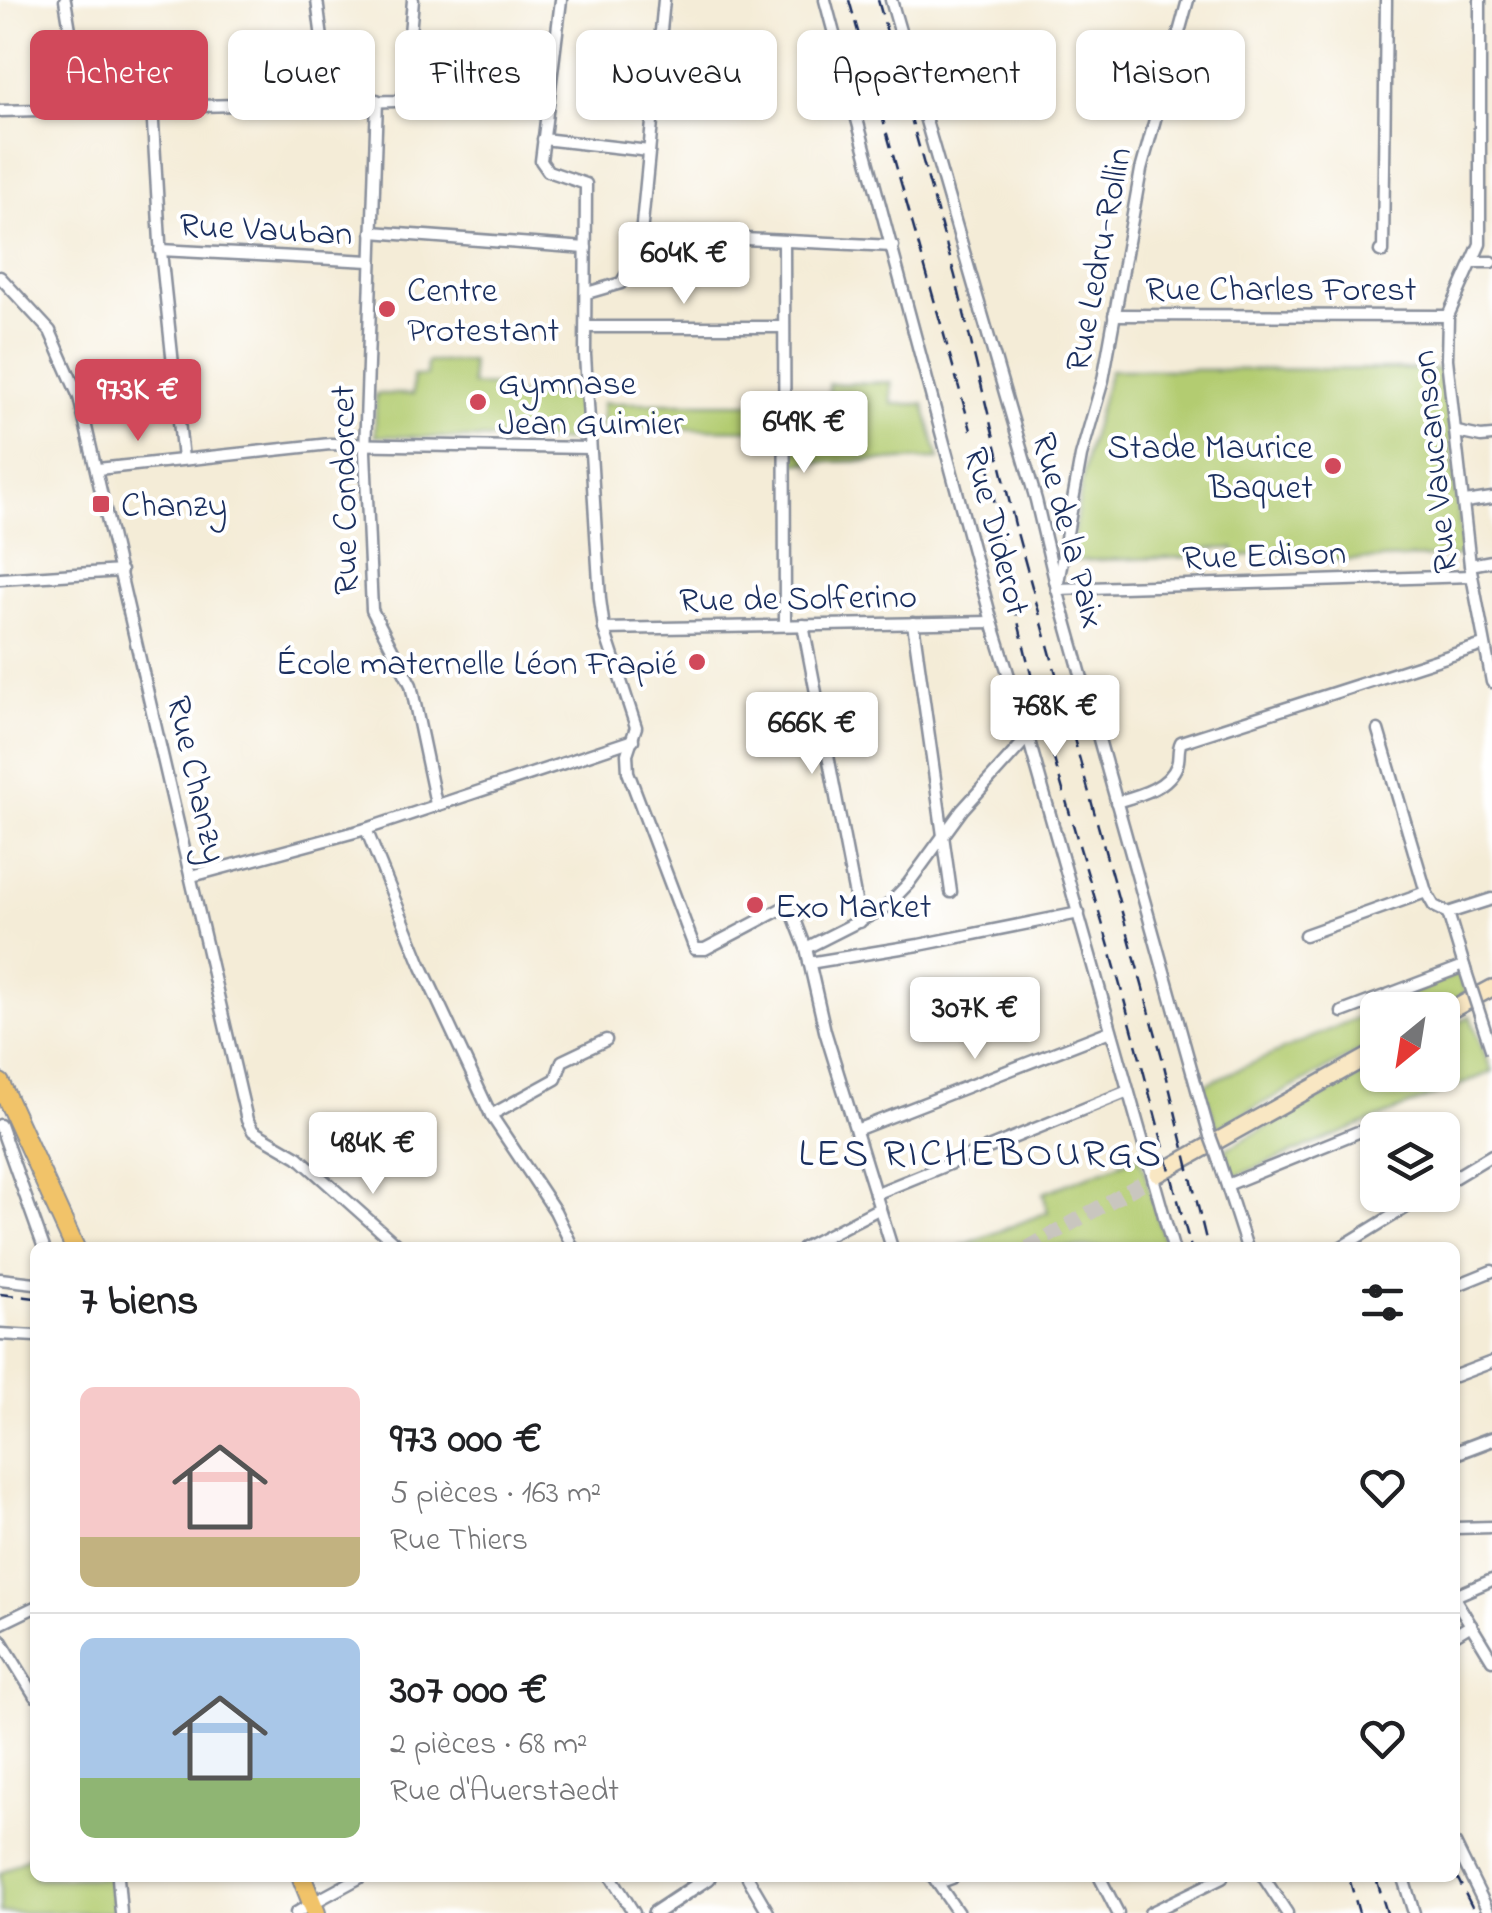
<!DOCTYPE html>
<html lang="fr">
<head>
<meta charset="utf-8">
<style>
	:root { --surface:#fff; --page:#f2f2f2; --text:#202124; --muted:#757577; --line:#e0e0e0; --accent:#d1495b }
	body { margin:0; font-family:"Indie Flower",sans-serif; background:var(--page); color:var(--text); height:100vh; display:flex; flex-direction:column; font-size:38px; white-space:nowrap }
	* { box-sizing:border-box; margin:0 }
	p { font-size:32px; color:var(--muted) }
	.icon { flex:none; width:55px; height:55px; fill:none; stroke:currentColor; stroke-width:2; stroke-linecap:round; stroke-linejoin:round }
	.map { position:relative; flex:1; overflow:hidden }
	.panel { position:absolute; left:30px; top:1242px; width:1430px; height:640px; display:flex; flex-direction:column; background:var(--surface); border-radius:15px; box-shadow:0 2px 8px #0004 }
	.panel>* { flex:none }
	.guide { position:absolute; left:30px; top:30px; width:1432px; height:90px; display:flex; gap:20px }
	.needle { width:65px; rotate:210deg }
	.controls { position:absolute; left:1360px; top:992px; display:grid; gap:20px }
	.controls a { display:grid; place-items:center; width:100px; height:100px; border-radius:15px; background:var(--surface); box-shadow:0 2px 8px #0004; font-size:50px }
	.price { position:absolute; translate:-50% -85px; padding:0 22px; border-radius:10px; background:#fff; color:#222; font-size:32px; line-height:65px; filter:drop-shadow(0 2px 5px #0008) }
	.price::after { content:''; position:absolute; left:50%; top:60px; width:30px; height:22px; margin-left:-15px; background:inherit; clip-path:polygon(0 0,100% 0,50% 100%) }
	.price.current { background:var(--accent); color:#fff }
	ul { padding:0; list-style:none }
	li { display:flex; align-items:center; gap:30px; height:250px; padding:0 50px }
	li+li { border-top:2px solid var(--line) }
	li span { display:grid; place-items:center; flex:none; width:280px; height:200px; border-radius:15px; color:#555 }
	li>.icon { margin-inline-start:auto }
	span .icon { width:120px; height:120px; fill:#fffc; stroke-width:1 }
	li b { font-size:42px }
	h2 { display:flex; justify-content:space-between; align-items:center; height:120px; padding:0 50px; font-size:42px }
	.pill { padding:0 35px; border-radius:15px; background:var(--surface); box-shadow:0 2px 8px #0004; font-size:35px; line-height:90px }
	.pill.current { background:var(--accent); color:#fff }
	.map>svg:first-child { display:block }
</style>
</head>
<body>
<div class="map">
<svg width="1492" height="1913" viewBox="0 0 1492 1913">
	<rect width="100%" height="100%" fill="#fff"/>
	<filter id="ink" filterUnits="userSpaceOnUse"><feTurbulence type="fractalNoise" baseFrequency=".01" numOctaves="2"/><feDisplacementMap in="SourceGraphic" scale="20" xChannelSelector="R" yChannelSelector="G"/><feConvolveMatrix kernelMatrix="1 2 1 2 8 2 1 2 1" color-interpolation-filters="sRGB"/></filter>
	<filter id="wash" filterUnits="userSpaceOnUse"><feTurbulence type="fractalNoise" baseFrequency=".0048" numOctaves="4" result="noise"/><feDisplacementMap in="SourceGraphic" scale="40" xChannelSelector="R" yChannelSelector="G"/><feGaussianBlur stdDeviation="2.25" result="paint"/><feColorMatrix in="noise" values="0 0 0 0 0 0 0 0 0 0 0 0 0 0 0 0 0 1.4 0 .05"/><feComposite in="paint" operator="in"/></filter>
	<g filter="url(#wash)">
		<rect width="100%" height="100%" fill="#f4ecd7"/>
		<g fill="#b3cc71" stroke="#677e68" stroke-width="2.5">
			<path d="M471,361L472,385L512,386V395L582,397L583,436L578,441L375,436L376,394H413V376H426L427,362Z"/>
			<path d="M1443,369L1463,556L1324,561L1323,552L1235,556L1234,548L1203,549L1202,557L1069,561L1087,453L1110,370Z"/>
			<path d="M891,382L892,404H924L939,459L789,463L788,433L797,432V419H790V401L829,399V384Z"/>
			<path d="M602,403H763L761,430L620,428L619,425L602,428Z"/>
			<path d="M1459,973L1466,994L1437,1010H1378L1377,1042L1217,1128L1203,1085Z"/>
			<path d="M1470,1016L1492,1072L1231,1178L1226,1149L1377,1067L1378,1075H1442L1443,1031Z"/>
			<path d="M1140,1156L1165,1244L1156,1248L959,1247L1048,1212L1043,1193Z"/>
			<path d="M35,1853V1878H111L115,1912L0,1913V1874Z"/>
		</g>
	</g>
	<g filter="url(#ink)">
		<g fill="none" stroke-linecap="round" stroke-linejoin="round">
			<path stroke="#c9c6bf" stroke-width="15" stroke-dasharray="15 8" stroke-linecap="butt" d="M1028,1248L1158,1174"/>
			<g stroke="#888e9a" stroke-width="15">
				<g id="minor">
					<path d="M65,0L83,107"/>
					<path d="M317,0L330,100"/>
					<path d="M561,0L541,161L548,171L586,184L585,355L600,599L604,629L636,727L627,754L628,772L695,949H705L781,909L792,912L806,948L825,1031L892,1248"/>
					<path d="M825,0L992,622L1028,737L1173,1248"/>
					<path d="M891,0L1036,500L1057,589L1210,1136"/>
					<path d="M1480,0V244L1448,316L1447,359L1470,565L1492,682"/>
					<path d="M1163,92L1220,95L1228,111"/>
					<path d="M377,100L365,452L372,610L411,685L436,804"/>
					<path d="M152,106L160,242L183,459"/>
					<path d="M0,111L397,101L402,99L405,89L413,0"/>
					<path d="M543,139L649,151"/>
					<path d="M372,232L586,248"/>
					<path d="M640,234L893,246"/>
					<path d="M784,242L785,625"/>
					<path d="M160,250L370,261"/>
					<path d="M1380,251L1383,252L1386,0"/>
					<path d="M1472,262H1492"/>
					<path d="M0,277L50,331L79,397L247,1120L253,1131L298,1157L400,1248"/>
					<path d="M587,293L621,283L639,255L664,0"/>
					<path d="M1114,315L1448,316"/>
					<path d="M586,327H783"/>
					<path d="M1457,432L1481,437L1492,436"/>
					<path d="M98,469L330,444L590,448"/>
					<path d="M1465,502L1492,498"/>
					<path d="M1470,565L1492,561"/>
					<path d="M0,579L121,571"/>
					<path d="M1057,588L1081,456L1103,380L1141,170L1188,0"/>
					<path d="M1057,589L1472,576"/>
					<path d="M913,623L951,892"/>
					<path d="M803,625L860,922"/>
					<path d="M604,629L992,622"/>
					<path d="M1378,730L1426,892L1434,906L1448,913"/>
					<path d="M1116,802C1136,796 1168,789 1177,765C1180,757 1177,750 1181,742L1483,645"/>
					<path d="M366,829L422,967L491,1115L555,1211L573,1248"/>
					<path d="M192,876L366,829L633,740"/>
					<path d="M1448,913L1465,969"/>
					<path d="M1448,913L1492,899"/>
					<path d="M1305,935L1426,892"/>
					<path d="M806,948L885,908L908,884L962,810L1028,737"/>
					<path d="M809,963L919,945L1079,913"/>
					<path d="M1342,1012L1464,966"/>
					<path d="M491,1115L556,1079L562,1061L606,1040"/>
					<path d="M0,1125L44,1248"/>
					<path d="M856,1130L1110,1031"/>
					<path d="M1216,1152L1247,1248"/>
					<path d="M1227,1185L1358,1132"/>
					<path d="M1442,1185L1492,1155"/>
					<path d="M875,1194L1128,1091"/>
					<path d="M803,1248L880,1208"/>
					<path d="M1340,1248L1426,1195"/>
					<path d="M0,1279L35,1283"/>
					<path d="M1455,1286L1492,1271"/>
					<path d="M0,1334L35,1336"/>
					<path d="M1455,1376L1492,1362"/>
					<path d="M1455,1528L1492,1527"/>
					<path d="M1455,1596L1492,1580"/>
					<path d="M1455,1599L1492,1660"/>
					<path d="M0,1624L35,1607"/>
					<path d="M1455,1635L1471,1625"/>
					<path d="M0,1639L35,1696"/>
					<path d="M1455,1844L1489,1913"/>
					<path d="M118,1878L121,1913"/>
					<path d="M612,1878L634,1913"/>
					<path d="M748,1878L768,1912"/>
					<path d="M934,1878L958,1913"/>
					<path d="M1100,1878L1118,1913"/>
					<path d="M1264,1878L1287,1913"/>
					<path d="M1403,1878L1414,1913"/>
					<path d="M938,1883L952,1878"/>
					<path d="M313,1903L359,1878"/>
					<path d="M296,1913L306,1907"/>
					<path d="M1150,1913L1222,1878"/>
				</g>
			</g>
			<g stroke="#888e9a" stroke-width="18">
				<g id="tertiary">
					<path d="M1455,1453L1492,1439"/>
					<path d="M655,1913L708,1878"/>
				</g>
			</g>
			<g stroke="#888e9a" stroke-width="20">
				<g id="secondary">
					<path d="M1442,1015L1492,988"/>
					<path d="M1158,1174L1378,1051"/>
				</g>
			</g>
			<g stroke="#888e9a" stroke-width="22">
				<g id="primary">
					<path d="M0,1083L75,1248"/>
					<path d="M302,1878L316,1913"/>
				</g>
			</g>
			<use href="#minor" stroke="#fff" stroke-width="10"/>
			<use href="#tertiary" stroke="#fff" stroke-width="12"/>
			<use href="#secondary" stroke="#f9e7c3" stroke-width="15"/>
			<use href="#primary" stroke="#f1c369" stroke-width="18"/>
			<g stroke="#1b2f5e" stroke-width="2.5" stroke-dasharray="15 8" stroke-linecap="butt">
				<path d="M849,0L971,430"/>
				<path d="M878,0L955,276L1016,529L1162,1057L1208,1248"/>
				<path d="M989,465C1009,615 1053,757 1096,902C1130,1016 1159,1132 1191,1248"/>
				<path d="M0,1294L35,1298"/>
				<path d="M1455,1873L1475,1913"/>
				<path d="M1349,1878L1359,1913"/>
				<path d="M1376,1878L1387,1913"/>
			</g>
			<g stroke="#888e9a" stroke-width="15" stroke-linecap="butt">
				<g id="minor-bridge">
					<path d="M1465,969L1492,1052"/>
					<path d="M1210,1136L1216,1152"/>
				</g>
			</g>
			<use href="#minor-bridge" stroke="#fff" stroke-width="10"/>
		</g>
	</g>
	<g fill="#d1495b" stroke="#fff" stroke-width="4">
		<circle cx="387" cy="309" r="10"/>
		<circle cx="478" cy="402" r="10"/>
		<circle cx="1333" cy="466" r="10"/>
		<rect x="91" y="494" width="20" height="20" rx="5"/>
		<circle cx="697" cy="662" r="10"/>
		<circle cx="755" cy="905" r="10"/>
	</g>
	<g text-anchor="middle" stroke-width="8" stroke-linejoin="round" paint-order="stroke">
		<g font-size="35" fill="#1b2f5e" stroke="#fff">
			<text transform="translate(266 228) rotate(3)" y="12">Rue Vauban</text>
			<text transform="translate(1097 259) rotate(-79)" y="12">Rue Ledru-Rollin</text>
			<text x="1281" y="300">Rue Charles Forest</text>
			<text transform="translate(1433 462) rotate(-96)" y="12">Rue Vaucanson</text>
			<text transform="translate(343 490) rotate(-91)" y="12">Rue Condorcet</text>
			<text transform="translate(1070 530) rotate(75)" y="12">Rue de la Paix</text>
			<text transform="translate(998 531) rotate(75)" y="12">Rue Diderot</text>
			<text transform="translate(1264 554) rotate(-2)" y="12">Rue Edison</text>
			<text transform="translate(798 597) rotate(-1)" y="12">Rue de Solferino</text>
			<text transform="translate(198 779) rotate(77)" y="12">Rue Chanzy</text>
		</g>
		<g font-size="35" fill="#1b2f5e" stroke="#fff" text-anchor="start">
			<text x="407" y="301">Centre<tspan x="407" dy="40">Protestant</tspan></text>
			<text x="498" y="394">Gymnase<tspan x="498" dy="40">Jean Guimier</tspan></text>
			<text x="1313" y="458" text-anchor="end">Stade Maurice<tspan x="1313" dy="40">Baquet</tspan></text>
			<text x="121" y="516">Chanzy</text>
			<text x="677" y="674" text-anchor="end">École maternelle Léon Frapié</text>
			<text x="775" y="917">Exo Market</text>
		</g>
		<g font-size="40" letter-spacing="2.5" fill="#1b2f5e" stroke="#fff">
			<text x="981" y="1165">LES RICHEBOURGS</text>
		</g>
	</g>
</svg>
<div class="controls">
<a><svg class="needle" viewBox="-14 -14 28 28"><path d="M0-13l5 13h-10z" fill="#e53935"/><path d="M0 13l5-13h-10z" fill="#757577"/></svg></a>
<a><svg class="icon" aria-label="layers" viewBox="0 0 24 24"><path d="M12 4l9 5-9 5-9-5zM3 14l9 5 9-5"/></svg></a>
</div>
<b class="price" style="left:684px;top:307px">604K €</b>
<b class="price current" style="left:138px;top:444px">973K €</b>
<b class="price" style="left:804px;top:476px">649K €</b>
<b class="price" style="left:1055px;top:760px">768K €</b>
<b class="price" style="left:812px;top:777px">666K €</b>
<b class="price" style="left:975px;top:1062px">307K €</b>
<b class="price" style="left:373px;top:1197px">484K €</b>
<div class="guide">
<a class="pill current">Acheter</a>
<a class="pill">Louer</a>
<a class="pill">Filtres</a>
<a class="pill">Nouveau</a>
<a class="pill">Appartement</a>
<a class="pill">Maison</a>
</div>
<section class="panel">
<h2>7 biens<svg class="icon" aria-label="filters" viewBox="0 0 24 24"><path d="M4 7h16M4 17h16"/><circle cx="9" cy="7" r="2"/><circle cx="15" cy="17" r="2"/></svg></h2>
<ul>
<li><span style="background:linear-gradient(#f6c9c9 75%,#c2b280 0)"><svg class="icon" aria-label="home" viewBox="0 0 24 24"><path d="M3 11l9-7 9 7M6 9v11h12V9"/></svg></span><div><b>973 000 €</b><p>5 pièces · 163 m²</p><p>Rue Thiers</p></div><svg class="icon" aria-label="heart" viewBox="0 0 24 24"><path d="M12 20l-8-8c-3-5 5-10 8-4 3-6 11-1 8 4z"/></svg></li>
<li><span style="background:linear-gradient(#a9c7e8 70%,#8fb573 0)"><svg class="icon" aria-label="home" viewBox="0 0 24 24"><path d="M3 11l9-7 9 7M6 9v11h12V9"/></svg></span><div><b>307 000 €</b><p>2 pièces · 68 m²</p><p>Rue d'Auerstaedt</p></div><svg class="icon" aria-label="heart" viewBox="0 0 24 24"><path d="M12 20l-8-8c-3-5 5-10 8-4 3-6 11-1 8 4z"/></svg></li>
</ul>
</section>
</div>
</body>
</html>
